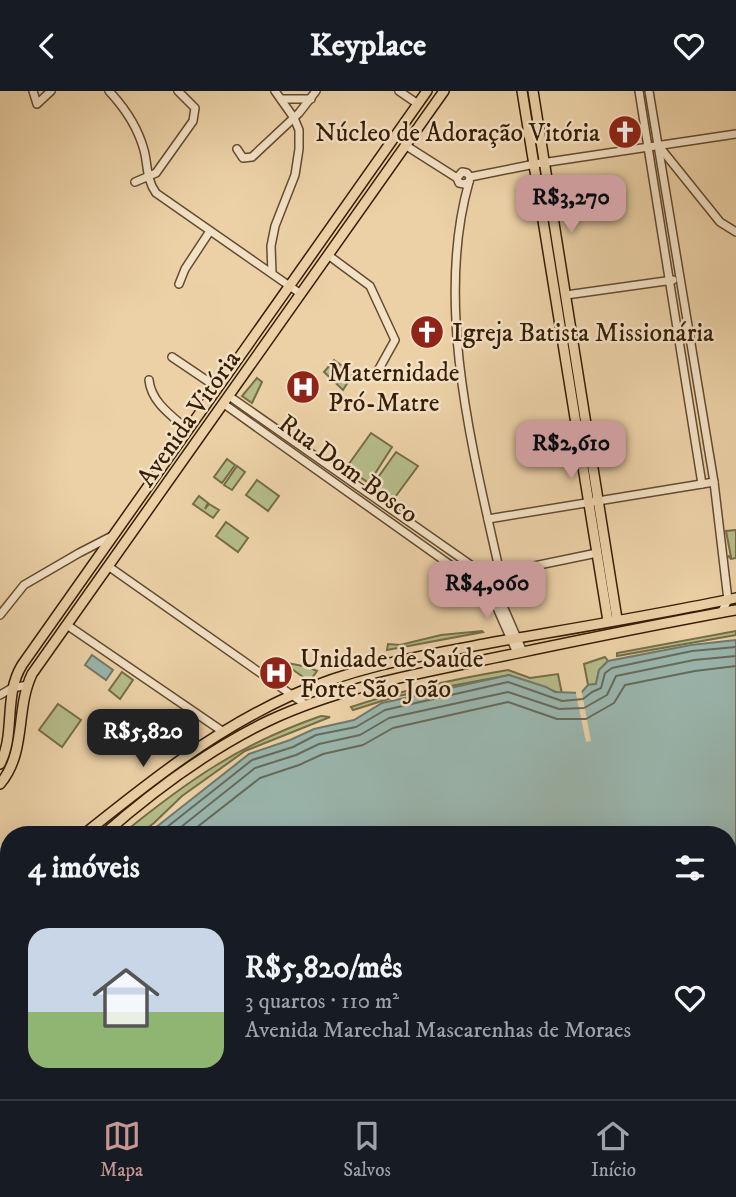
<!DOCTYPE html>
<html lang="pt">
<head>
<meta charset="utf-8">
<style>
	:root { --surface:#171b24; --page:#20242c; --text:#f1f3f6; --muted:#9ea1a6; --line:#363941; --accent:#c59692 }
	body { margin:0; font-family:"IM FELL DW Pica",serif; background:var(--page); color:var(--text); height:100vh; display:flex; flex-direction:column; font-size:26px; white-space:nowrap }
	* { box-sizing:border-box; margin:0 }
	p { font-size:23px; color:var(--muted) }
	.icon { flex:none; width:38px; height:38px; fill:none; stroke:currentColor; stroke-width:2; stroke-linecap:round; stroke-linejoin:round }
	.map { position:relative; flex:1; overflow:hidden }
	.panel { position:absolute; left:0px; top:735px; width:737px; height:273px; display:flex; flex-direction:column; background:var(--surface); border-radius:28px 28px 0 0; box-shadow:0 7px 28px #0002 }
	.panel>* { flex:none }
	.price { position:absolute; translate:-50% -60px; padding:0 16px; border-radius:14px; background:var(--accent); color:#111; font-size:23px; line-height:46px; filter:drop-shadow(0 2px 4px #0008) }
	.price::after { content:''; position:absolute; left:50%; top:42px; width:21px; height:16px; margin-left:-10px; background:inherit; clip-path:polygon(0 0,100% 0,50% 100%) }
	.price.active { background:#222; color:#fff }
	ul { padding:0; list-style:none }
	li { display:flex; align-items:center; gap:21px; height:175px; padding:0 28px }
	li+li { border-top:2px solid var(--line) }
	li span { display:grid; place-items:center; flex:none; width:196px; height:140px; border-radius:21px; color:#555 }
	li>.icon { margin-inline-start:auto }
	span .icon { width:84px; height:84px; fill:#fffc; stroke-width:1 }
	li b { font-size:30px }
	h2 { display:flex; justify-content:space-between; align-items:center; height:84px; padding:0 28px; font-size:30px }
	header { display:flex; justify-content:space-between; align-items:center; height:91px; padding:0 28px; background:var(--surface); font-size:32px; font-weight:700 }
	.tab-bar { display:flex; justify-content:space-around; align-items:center; height:98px; border-top:2px solid var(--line); background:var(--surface); font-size:19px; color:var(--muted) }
	.tab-bar a { display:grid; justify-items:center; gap:4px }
	.tab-bar .active { color:var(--accent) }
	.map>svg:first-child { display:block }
</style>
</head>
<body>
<header><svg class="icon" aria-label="back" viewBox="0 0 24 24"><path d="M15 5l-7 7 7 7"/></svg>Keyplace<svg class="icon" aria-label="heart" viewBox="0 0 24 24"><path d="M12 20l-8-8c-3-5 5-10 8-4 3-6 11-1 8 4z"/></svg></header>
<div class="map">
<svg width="736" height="1008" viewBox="0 0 736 1008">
	<rect width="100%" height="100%" fill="#ecd1a7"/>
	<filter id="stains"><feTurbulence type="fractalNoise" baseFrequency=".00286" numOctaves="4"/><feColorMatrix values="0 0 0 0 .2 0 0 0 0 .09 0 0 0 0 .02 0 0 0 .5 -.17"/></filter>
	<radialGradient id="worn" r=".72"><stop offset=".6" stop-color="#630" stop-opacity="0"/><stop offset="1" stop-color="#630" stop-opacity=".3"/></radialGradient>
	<g fill="#b5bc89" stroke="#756d47" stroke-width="2">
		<path d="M334,269L353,283L343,299L324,281Z"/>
		<path d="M257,287L262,291L252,312L242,305Z"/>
		<path d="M371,342L392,356L369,392L346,377Z"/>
		<path d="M396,361L418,375L393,409L372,395Z"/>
		<path d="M227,368L235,374L222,392L214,386Z"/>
		<path d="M237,375L245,381L232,399L224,394Z"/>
		<path d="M257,389L279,405L268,420L246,404Z"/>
		<path d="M199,405L208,412L205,418L209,413L219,419L213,427L193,413Z"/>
		<path d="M226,431L248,447L238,461L216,445Z"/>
		<path d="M736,439V467L731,468L728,465L731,466L726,440Z"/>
		<path d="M482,540L483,541L387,559L388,553L400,554L441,544Z"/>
		<path d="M736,540V544L617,565V562Z"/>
		<path d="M605,566L608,570L599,579L596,593L588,594L584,573Z"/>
		<path d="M282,571L308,576L317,580L312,587L306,588Z"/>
		<path d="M508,579L530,587L558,583L562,603L509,584L398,605L353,619L351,616C402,599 455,588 508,579Z"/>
		<path d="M122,581L133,589L120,608L109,599Z"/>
		<path d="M58,613L81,629L62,656L39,639Z"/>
		<path d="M321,625L330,626L245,660L182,705L154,732L138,744H121C187,690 240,653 321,625Z"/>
		<path d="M0,765L9,777V813L0,819Z"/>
	</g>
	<g fill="#9ab6ae" stroke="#72796a" stroke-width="2">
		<path d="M736,549V1008H0V893L9,884V999H728V744H142L155,737L249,663L290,649L314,638L354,629L382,612L509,584L546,596L555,601L581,602L588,594L596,593L599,579L608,570L691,554Z"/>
		<path d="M92,564L113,579L106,589L85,574Z"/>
	</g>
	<path fill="#ecd1a7" d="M581,597L591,650L586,651L576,603V599Z"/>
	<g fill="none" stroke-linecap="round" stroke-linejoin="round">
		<g stroke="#686a5a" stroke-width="2">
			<path d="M157,744L252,669L293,656L316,644L356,636L385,619L508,591L562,610L583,608L592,601L601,597L605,582L612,577L692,560L736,556"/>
			<path d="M171,744L255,677L296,664L319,653L360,644L389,627L508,601L559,618L584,617L607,604L616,585L694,569L736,565"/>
			<path d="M187,744L260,687L299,674L323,663L363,654L393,637L508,611L557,628H586L614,612L625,594L695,580L736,575"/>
		</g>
		<g stroke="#534c38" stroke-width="2" stroke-dasharray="9 7" stroke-linecap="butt">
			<path d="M728,878L736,877"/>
			<path d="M728,893L736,892"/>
			<path d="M0,992L9,991"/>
			<path d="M0,1007L50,999"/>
		</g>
		<g stroke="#634b2e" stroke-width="10">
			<g id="minor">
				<path d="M33,0L37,13L51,0"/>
				<path d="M109,0C124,16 138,37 144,59C148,74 146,88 156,102L301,203"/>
				<path d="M399,0L418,13"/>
				<path d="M639,0L702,393"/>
				<path d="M649,0L714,391L728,509L721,522"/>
				<path d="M281,8H311"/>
				<path d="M405,54L457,87"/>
				<path d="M658,54L720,131L736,141"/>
				<path d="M237,58L243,67L252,66L299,22L316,0"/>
				<path d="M470,86L467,82L462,81L457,87L459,92L464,93L469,91L470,86L535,73L736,43"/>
				<path d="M135,91L156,82L193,30L195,17L178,0"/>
				<path d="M469,91C434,214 473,360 500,482L495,487"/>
				<path d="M328,164L370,195L395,249L375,285"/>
				<path d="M272,182L271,155L275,135L295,84L299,58V39L294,27L275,0"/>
				<path d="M179,193L185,178L210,140"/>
				<path d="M566,204L673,189"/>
				<path d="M172,266L218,297"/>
				<path d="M149,289C151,311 172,325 188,339"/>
				<path d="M229,305L488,486"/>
				<path d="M224,313L487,500L496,499L497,489L492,486L485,488V498"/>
				<path d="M488,428L714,391"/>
				<path d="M108,475L306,614"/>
				<path d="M500,482L597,462"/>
				<path d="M496,499L523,561"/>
				<path d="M490,501L517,562"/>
				<path d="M0,524L24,494L79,462L112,445"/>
				<path d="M67,534L222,640"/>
				<path d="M0,604L12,597L28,594"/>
			</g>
		</g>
		<g stroke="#351e05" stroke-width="12">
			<g id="major">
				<path d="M522,0L608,530"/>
				<path d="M533,0L617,528"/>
				<path d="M0,673C16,642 3,605 22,574L427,0"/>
				<path d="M0,693C27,661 15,619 32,583L444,0"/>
				<path d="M83,744C149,691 213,640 290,605C355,575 426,564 495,551C575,537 656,524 736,507"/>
				<path d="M103,744C153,700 208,659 268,630C347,593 433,580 518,562C590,547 663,532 736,519"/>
				<path d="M0,867L9,857"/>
				<path d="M0,880L9,870"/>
			</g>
		</g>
		<use href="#minor" stroke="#f3e1c6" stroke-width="7"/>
		<use href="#major" stroke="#ecd1a7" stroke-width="9"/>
	</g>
	<defs>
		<g id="church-disc" transform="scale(1.75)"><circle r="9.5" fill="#8f2418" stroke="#f3e1c6"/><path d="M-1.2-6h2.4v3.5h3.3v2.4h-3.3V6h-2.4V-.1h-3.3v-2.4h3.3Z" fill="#fff"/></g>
		<g id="hospital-disc" transform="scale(1.75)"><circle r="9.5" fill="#8f2418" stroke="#f3e1c6"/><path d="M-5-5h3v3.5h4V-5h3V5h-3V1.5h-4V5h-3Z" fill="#fff"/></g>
	</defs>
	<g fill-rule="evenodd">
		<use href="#church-disc" x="625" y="41"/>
		<use href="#church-disc" x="427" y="241"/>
		<use href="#hospital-disc" x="303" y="296"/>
		<use href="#hospital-disc" x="276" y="582"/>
	</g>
	<g text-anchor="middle" stroke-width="5" stroke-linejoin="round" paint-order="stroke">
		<g font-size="26" fill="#351e05" stroke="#f3e1c6" text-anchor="start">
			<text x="600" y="50" text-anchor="end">Núcleo de Adoração Vitória</text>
			<text x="452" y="250">Igreja Batista Missionária</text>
			<text x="328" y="290">Maternidade<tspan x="328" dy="30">Pró-Matre</tspan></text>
			<text x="300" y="576">Unidade de Saúde<tspan x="300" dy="30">Forte São João</tspan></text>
		</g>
		<g font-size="26" fill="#351e05" stroke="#f3e1c6">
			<text transform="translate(188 327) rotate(-55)" y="9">Avenida Vitória</text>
			<text transform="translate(349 377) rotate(36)" y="9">Rua Dom Bosco</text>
		</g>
	</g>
	<rect width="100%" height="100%" filter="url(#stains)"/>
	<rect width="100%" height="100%" fill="url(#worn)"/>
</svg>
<b class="price" style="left:571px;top:144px">R$3,270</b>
<b class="price" style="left:571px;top:390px">R$2,610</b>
<b class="price" style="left:487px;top:530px">R$4,060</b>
<b class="price active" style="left:143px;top:678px">R$5,820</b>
<section class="panel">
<h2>4 imóveis<svg class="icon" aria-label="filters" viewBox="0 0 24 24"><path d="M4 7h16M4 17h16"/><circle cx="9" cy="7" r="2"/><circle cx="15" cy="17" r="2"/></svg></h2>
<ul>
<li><span style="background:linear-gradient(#c9d6e8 60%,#8fb573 0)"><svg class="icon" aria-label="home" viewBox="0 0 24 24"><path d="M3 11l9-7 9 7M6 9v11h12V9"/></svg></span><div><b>R$5,820/mês</b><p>3 quartos · 110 m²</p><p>Avenida Marechal Mascarenhas de Moraes</p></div><svg class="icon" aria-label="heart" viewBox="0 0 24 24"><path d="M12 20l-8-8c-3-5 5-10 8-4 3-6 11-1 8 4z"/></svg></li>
</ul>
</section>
</div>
<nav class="tab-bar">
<a class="active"><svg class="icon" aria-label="map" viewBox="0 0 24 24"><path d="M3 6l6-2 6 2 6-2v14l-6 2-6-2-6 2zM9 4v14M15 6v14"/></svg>Mapa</a>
<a><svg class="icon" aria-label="saved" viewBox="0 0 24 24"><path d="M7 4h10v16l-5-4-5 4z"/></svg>Salvos</a>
<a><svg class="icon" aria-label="home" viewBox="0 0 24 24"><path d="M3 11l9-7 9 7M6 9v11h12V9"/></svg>Início</a>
</nav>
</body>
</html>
